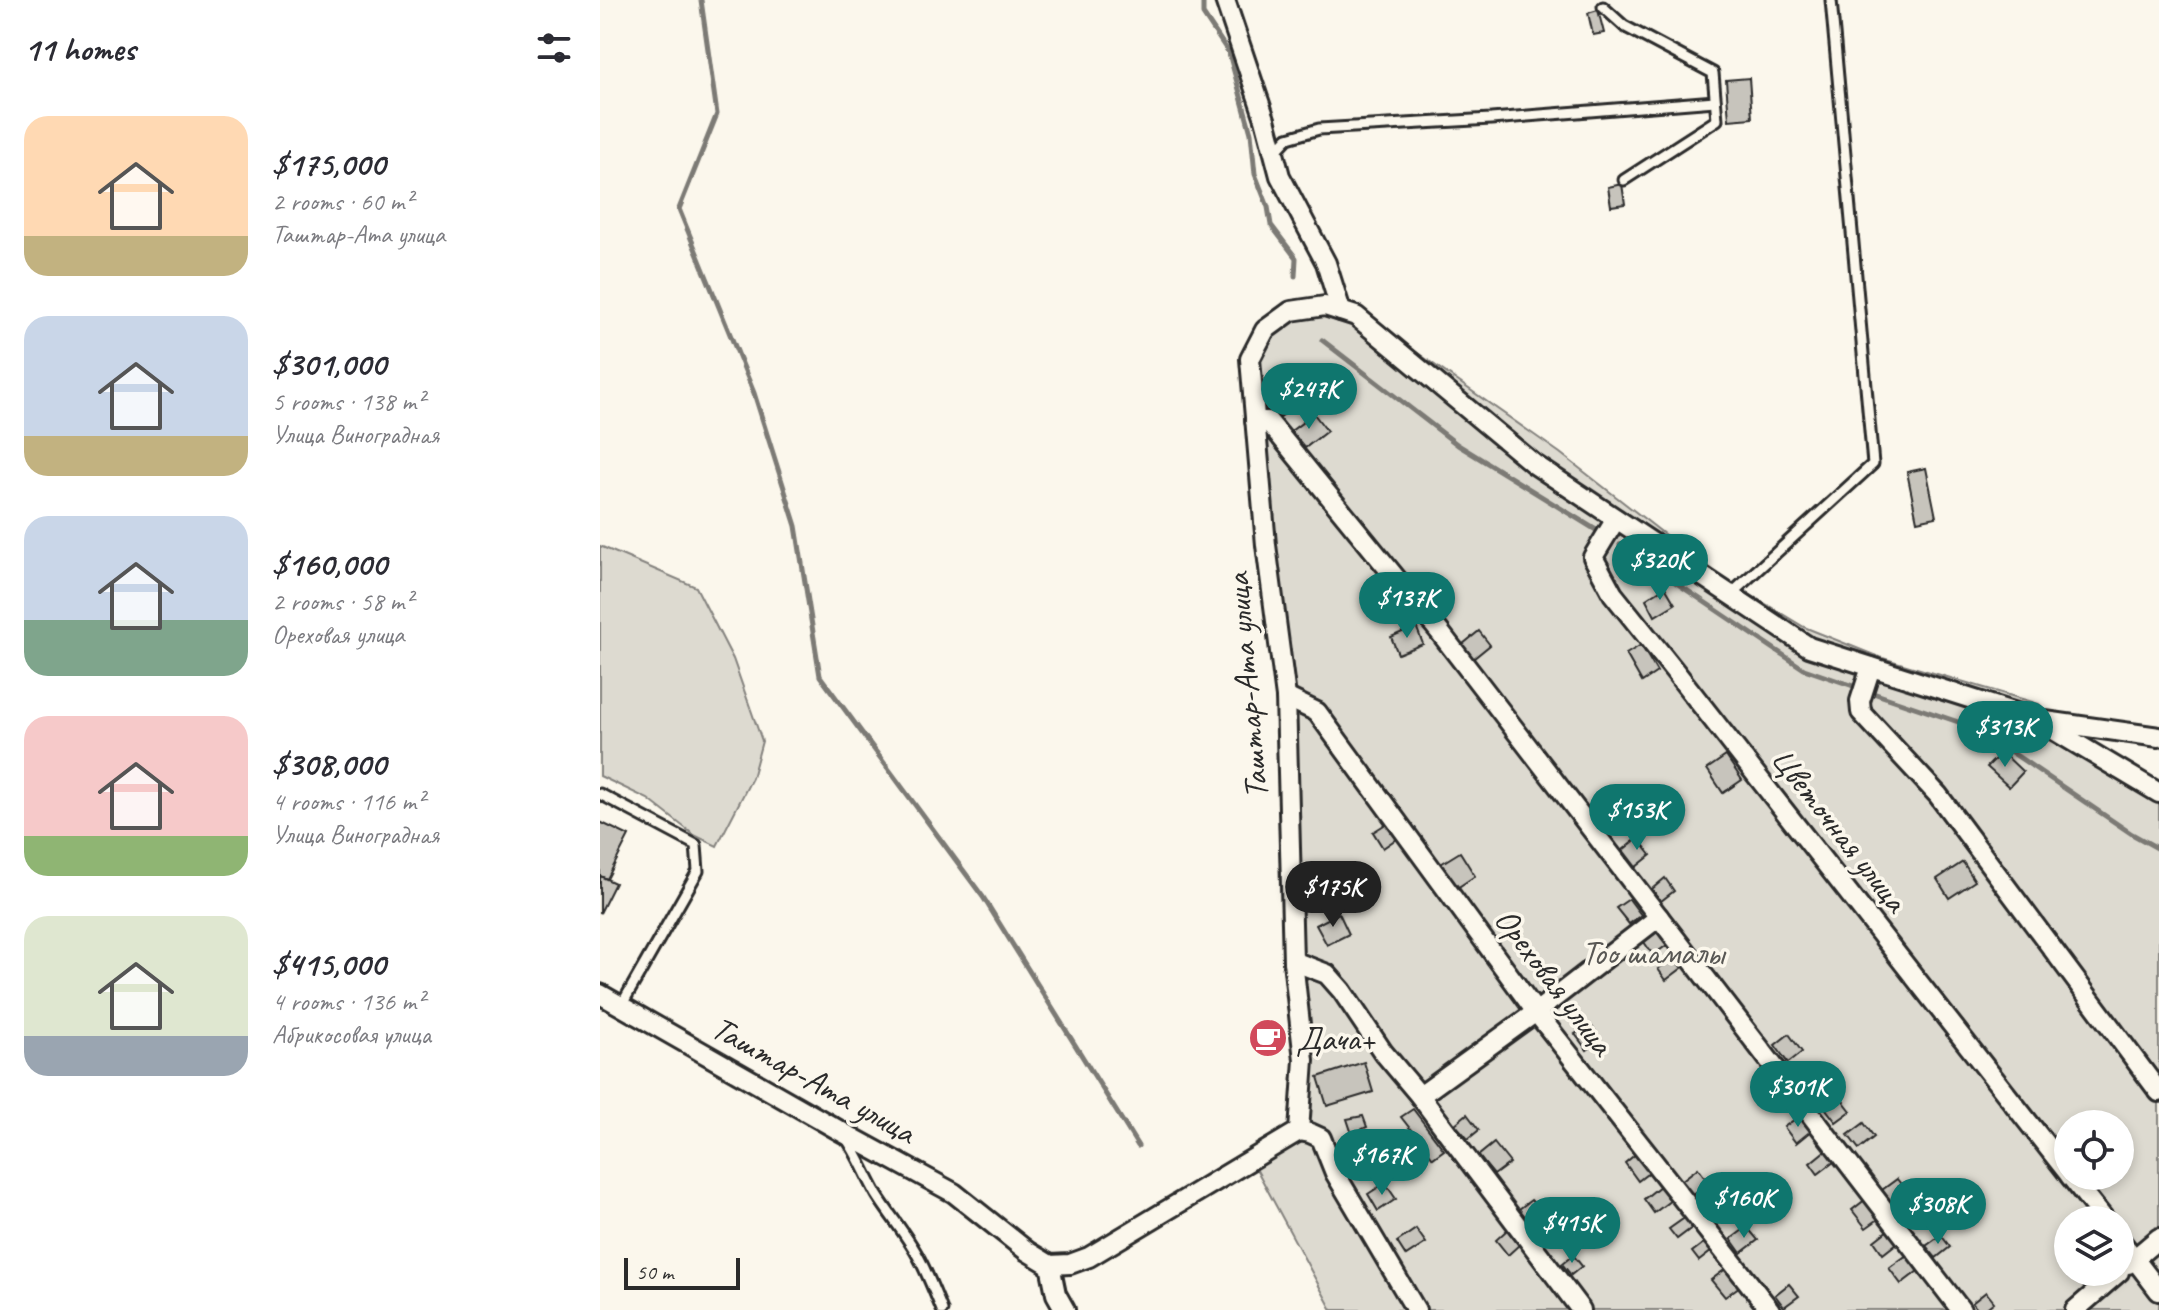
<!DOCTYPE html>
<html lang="en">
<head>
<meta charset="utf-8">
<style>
	:root { --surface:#fff; --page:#f7f7f7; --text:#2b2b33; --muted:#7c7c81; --accent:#0f766e }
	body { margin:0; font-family:Caveat,sans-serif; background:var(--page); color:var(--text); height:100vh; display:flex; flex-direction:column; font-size:30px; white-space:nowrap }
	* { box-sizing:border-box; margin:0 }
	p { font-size:26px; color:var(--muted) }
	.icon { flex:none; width:44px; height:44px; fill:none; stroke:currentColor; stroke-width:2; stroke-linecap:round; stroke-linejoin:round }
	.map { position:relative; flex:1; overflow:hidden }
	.drawer { display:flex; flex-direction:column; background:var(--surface); width:600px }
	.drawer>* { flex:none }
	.fabs { position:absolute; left:1454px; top:1110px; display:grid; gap:16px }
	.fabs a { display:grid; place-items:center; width:80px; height:80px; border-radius:50%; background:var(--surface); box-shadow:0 4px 12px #0003; font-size:40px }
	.scale { position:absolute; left:24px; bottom:20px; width:116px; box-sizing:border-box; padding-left:8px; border:4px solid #2b2b2b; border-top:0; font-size:22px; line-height:28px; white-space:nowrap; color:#2b2b2b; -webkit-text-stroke:6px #fbf7ec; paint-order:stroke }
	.price { position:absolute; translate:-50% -68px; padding:0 18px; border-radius:28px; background:var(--accent); color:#fff; font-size:26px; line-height:52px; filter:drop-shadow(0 2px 4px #0008) }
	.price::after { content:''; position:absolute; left:50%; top:48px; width:24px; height:18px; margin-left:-12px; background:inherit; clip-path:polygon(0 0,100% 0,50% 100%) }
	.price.selected { background:#222; color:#fff }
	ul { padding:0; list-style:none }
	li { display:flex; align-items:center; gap:24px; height:200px; padding:0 24px }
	li span { display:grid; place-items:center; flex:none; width:224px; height:160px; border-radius:24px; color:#555 }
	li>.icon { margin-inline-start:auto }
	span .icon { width:96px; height:96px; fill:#fffc; stroke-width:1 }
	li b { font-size:34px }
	h2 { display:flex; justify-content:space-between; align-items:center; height:96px; padding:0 24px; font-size:34px }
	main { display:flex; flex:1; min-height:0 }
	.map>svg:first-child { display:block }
</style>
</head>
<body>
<main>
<section class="drawer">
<h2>11 homes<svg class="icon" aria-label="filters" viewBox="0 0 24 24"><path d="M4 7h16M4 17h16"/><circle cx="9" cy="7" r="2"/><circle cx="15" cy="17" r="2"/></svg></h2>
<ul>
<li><span style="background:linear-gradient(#ffd9b3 75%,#c2b280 0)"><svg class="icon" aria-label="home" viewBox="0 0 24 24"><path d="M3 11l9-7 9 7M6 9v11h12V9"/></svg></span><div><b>$175,000</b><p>2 rooms · 60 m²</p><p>Таштар-Ата улица</p></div></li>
<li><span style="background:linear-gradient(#c9d6e8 75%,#c2b280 0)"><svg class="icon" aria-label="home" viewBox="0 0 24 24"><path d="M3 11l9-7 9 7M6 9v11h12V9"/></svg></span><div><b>$301,000</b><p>5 rooms · 138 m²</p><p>Улица Виноградная</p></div></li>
<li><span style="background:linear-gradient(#c9d6e8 65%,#7fa58c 0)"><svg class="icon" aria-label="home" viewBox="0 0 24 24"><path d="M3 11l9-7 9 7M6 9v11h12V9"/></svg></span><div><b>$160,000</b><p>2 rooms · 58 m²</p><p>Ореховая улица</p></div></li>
<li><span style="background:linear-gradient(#f6c9c9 75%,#8fb573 0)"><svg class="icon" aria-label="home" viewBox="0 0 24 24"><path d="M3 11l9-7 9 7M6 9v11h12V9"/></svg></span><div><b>$308,000</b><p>4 rooms · 116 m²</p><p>Улица Виноградная</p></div></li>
<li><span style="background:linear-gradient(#dfe7d0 75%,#9aa5b1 0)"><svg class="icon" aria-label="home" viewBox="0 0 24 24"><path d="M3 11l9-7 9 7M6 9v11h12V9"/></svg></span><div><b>$415,000</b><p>4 rooms · 136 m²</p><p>Абрикосовая улица</p></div></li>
</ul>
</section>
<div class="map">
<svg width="1559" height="1310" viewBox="0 0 1559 1310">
	<rect width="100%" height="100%" fill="#fbf7ec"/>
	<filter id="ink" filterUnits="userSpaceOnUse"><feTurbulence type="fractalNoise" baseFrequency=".0125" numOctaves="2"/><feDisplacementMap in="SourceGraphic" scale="16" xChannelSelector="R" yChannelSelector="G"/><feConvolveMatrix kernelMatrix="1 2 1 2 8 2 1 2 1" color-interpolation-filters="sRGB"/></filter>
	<g filter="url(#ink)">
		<g fill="#dddad0" stroke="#84827e" stroke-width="2" fill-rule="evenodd">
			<path d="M691,311L756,316L795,337L960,453L1114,573L1204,627L1279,657L1439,704L1491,757L1559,798V1310H732L652,1161L699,1131L686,697L650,359ZM1468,1124H1520V1176H1468ZM1468,1220H1520V1272H1468Z"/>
			<path d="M0,546L96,587L133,659L162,741L152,778L117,846L94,835L48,799L0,776Z"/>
		</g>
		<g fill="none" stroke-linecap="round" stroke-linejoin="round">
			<g stroke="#7b7a75" stroke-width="5">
				<path d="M101,0L117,114L79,209L154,393L196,526L220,676L383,897L538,1146"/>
				<path d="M603,0V14L629,53L651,133L655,174L668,207L671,225L696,258L695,276"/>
				<path d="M722,340L858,445L1001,533"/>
				<path d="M1020,545L1204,669L1259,688"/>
				<path d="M1276,694L1376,728L1532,834L1559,849"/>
			</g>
		</g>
		<g fill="#c7c4bc" stroke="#2b2b2b" stroke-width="2">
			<path d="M998,10L1004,33L993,35L988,13Z"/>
			<path d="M1149,78L1152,118L1129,120L1126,80Z"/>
			<path d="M1022,184L1025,204L1011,206L1008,187Z"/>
			<path d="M690,384L702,403L675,420L663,400Z"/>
			<path d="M714,414L727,431L705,448L691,431Z"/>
			<path d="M1326,468L1336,517L1317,521L1307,472Z"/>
			<path d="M1065,587L1075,604L1055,616L1046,599Z"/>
			<path d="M816,626L823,644L798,654L791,637Z"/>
			<path d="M879,631L890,645L868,663L857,649Z"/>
			<path d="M1041,645L1057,672L1042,682L1026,654Z"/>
			<path d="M1402,752L1423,772L1409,787L1387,767Z"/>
			<path d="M1126,756L1142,780L1123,793L1107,769Z"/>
			<path d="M0,822L29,836L7,879L0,876Z"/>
			<path d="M789,822L799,837L783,848L773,832Z"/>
			<path d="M1038,838L1051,855L1036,867L1023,850Z"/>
			<path d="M860,852L875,876L854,890L839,865Z"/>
			<path d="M1363,862L1375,881L1349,898L1337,879Z"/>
			<path d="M0,876L15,883L0,913Z"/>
			<path d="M1065,878L1074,891L1061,901L1052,889Z"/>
			<path d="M1029,899L1041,915L1029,924L1016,908Z"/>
			<path d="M739,913L749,934L727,945L716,925Z"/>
			<path d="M1057,932L1067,945L1053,955L1044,942Z"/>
			<path d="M1073,957L1082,968L1066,980L1058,969Z"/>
			<path d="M990,1024L1001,1039L987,1050L975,1034Z"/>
			<path d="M1189,1034L1202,1052L1188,1063L1175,1045Z"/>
			<path d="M764,1062L773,1092L727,1106L718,1077Z"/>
			<path d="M1215,1068L1224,1080L1209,1092L1200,1079Z"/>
			<path d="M1241,1098L1251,1111L1236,1122L1226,1109Z"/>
			<path d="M813,1109L844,1150L833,1158L801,1117Z"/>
			<path d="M867,1114L879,1130L868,1139L855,1124Z"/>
			<path d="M1201,1115L1212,1130L1196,1143L1184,1127Z"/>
			<path d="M763,1116L767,1127L752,1134L747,1119Z"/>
			<path d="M1264,1123L1274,1137L1259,1149L1248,1135Z"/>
			<path d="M894,1143L910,1163L894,1175L878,1156Z"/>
			<path d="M1226,1150L1235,1161L1218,1174L1210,1163Z"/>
			<path d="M1037,1153L1051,1171L1038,1181L1025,1163Z"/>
			<path d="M1098,1168L1109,1183L1092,1196L1081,1181Z"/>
			<path d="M1297,1179L1307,1192L1292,1203L1282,1190Z"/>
			<path d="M785,1183L796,1199L778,1211L768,1194Z"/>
			<path d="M1060,1186L1071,1200L1054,1213L1044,1199Z"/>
			<path d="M1266,1199L1280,1218L1266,1228L1252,1210Z"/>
			<path d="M931,1200L945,1216L933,1226L919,1209Z"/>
			<path d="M1086,1217L1093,1227L1077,1239L1069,1229Z"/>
			<path d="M1147,1227L1158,1240L1141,1253L1131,1239Z"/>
			<path d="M816,1229L826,1243L806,1256L797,1242Z"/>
			<path d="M907,1230L919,1245L908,1255L896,1240Z"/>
			<path d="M1288,1230L1297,1243L1283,1254L1274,1241Z"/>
			<path d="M1341,1235L1350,1247L1336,1258L1326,1246Z"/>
			<path d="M1105,1242L1112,1251L1099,1261L1092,1252Z"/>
			<path d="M973,1255L982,1266L971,1275L962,1264Z"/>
			<path d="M1307,1255L1318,1271L1301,1284L1289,1268Z"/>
			<path d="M1127,1268L1140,1286L1125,1297L1111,1280Z"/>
			<path d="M1189,1284L1199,1296L1184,1307L1175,1295Z"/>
			<path d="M1386,1292L1394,1302L1384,1310H1378L1372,1303Z"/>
		</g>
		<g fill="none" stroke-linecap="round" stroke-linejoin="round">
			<g stroke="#2b2b2b" stroke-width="15">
				<g id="lane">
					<path d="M1003,7L1024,26L1113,73L1117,120L1024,180"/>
					<path d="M674,153L688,138L719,129L891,119L1115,101"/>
					<path d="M1130,595L1273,464L1231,0"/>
					<path d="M0,794L96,845L98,871L21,1006"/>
					<path d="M247,1139C259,1157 266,1176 277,1195C290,1216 307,1235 319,1258C328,1275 335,1293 342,1310"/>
				</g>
			</g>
			<g stroke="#2b2b2b" stroke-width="24">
				<g id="street">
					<path d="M625,0L665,119L680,176L726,263L741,311"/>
					<path d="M655,421H668L839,631L1361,1310"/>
					<path d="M1016,519L993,557L1013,594L1074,670L1468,1173"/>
					<path d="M1271,667L1260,701L1261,712L1338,795L1559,1092"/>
					<path d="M686,697L717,712L936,1012L1170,1310"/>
					<path d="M1447,726L1559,793"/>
					<path d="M693,961L727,974L742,991L783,1052L820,1096L981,1310"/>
					<path d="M0,994L242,1132L354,1193L427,1251L450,1265L470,1264L489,1257L699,1131L704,1060L693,961L686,697L666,545L650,359L665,330L691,311L725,306L756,316L934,464L1209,647L1438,720L1559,737"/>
					<path d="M820,1096L936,1012L1059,917"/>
					<path d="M699,1131L710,1133L721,1138L735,1173L816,1310"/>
					<path d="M1470,1176L1505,1220"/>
					<path d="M1520,1240L1559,1291"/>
					<path d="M1528,1264L1559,1238"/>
					<path d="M450,1265L456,1294L465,1310"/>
					<path d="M1475,1310L1519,1272"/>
				</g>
			</g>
			<use href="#lane" stroke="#fbf7ec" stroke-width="9"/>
			<use href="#street" stroke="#fbf7ec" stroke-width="18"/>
		</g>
	</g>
	<defs>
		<g id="cafe-disc" transform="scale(2)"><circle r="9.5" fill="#d1495b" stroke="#fbf7ec"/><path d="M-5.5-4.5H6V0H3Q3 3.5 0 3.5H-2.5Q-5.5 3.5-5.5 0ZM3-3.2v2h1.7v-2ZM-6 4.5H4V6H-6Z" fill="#fff"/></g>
	</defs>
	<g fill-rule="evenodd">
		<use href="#cafe-disc" x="668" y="1038"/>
	</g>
	<g text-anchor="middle" stroke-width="7" stroke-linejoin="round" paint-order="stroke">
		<g font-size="34" fill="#2b2b2b" stroke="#fbf7ec">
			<text transform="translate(646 686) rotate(-95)" y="12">Таштар-Ата улица</text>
			<text transform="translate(1240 829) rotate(52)" y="12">Цветочная улица</text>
			<text transform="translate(955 981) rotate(53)" y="12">Ореховая улица</text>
			<text transform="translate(214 1079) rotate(29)" y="12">Таштар-Ата улица</text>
		</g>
		<g font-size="34" fill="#585754" stroke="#fbf7ec">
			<text x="1053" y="964">Тоо шамалы</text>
		</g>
		<g font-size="34" fill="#2b2b2b" stroke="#fbf7ec" text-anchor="start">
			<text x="696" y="1050">Дача+</text>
		</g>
	</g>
</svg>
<div class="fabs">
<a><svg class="icon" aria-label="locate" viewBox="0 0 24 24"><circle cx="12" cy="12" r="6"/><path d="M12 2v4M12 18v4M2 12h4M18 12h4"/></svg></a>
<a><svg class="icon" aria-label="layers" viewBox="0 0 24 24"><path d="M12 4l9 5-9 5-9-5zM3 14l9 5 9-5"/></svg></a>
</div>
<div class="scale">50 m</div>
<b class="price" style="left:709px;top:431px">$247K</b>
<b class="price" style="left:1060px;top:602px">$320K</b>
<b class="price" style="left:807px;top:640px">$137K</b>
<b class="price" style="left:1405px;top:769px">$313K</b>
<b class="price" style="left:1037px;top:852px">$153K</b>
<b class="price selected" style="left:733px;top:929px">$175K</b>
<b class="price" style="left:1198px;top:1129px">$301K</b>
<b class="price" style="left:782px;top:1197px">$167K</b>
<b class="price" style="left:1144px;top:1240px">$160K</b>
<b class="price" style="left:1338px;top:1246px">$308K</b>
<b class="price" style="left:972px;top:1265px">$415K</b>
</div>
</main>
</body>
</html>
